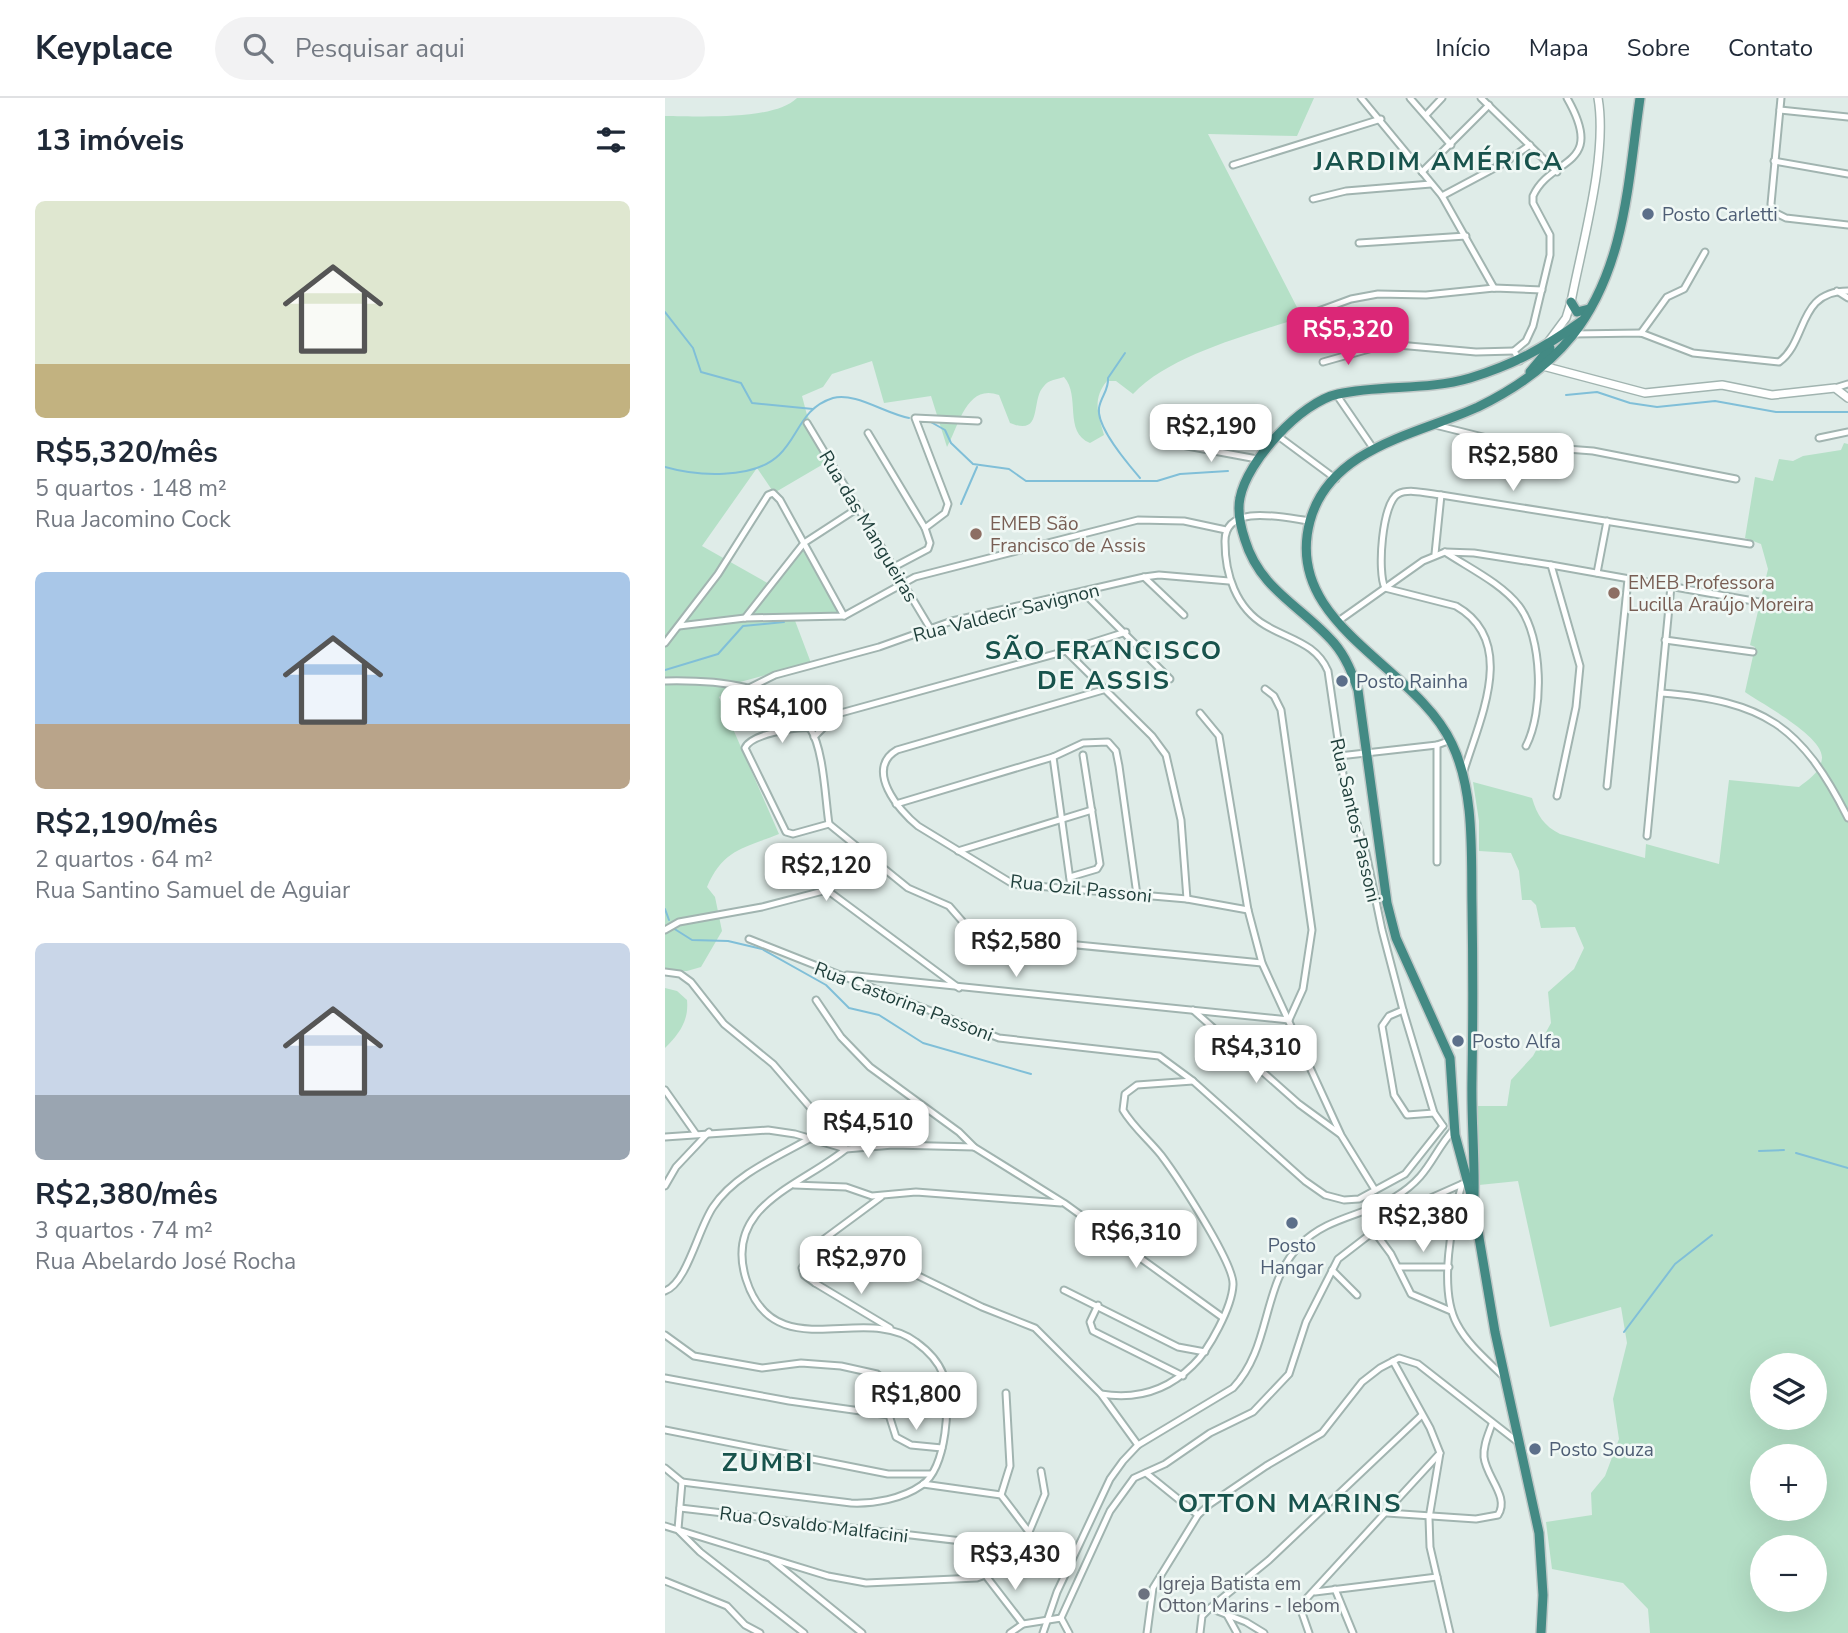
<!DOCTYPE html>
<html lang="pt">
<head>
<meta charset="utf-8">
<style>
	:root { --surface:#fff; --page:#f2f2f3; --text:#1f2937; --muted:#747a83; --line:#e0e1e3; --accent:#db2777 }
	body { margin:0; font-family:"Nunito Sans",sans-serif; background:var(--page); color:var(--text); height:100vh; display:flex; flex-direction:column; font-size:26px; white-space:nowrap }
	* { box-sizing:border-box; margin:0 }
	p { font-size:23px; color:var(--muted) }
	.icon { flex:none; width:38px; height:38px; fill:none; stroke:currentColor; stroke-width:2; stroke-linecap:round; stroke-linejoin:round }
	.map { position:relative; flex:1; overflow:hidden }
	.drawer { display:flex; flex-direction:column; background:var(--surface); width:665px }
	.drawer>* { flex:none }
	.fabs { position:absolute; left:1085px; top:1255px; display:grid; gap:14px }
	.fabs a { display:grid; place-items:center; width:77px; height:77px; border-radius:50%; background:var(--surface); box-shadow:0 7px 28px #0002; font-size:35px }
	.price { position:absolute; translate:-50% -60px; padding:0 16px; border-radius:14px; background:#fff; color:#222; font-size:23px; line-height:46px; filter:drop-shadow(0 2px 4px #0008) }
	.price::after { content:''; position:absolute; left:50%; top:42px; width:21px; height:16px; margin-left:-10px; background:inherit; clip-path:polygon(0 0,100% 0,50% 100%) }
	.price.selected { background:var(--accent); color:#fff }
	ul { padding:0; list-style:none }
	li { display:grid; align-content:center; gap:14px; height:371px; padding:0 35px }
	li span { display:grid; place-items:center; height:217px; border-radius:10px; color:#555 }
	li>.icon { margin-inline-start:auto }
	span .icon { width:126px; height:126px; fill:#fffc; stroke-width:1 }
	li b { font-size:30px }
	h2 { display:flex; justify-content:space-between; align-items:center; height:84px; padding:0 35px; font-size:30px }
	header { display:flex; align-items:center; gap:42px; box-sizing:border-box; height:98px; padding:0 35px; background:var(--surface); border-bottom:2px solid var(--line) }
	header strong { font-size:33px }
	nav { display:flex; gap:38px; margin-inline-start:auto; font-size:24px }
	.search { width:490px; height:63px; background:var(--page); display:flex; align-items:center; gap:18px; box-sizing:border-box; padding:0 24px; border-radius:38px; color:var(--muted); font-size:26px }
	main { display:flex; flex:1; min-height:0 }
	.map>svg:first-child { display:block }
</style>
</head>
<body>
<header>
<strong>Keyplace</strong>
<div class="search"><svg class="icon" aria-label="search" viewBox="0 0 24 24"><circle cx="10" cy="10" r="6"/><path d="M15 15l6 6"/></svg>Pesquisar aqui</div>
<nav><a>Início</a><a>Mapa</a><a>Sobre</a><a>Contato</a></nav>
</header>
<main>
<section class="drawer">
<h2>13 imóveis<svg class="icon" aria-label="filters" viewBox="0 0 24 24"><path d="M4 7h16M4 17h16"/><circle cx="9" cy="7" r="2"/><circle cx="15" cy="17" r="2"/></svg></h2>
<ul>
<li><span style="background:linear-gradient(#dfe7d0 75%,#c2b280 0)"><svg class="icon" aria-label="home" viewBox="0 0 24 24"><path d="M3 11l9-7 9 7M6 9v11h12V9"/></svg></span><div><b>R$5,320/mês</b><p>5 quartos · 148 m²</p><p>Rua Jacomino Cock</p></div></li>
<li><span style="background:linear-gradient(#a9c7e8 70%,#b9a48a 0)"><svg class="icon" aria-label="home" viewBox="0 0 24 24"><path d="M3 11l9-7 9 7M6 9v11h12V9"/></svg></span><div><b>R$2,190/mês</b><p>2 quartos · 64 m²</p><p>Rua Santino Samuel de Aguiar</p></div></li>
<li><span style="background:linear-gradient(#c9d6e8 70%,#9aa5b1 0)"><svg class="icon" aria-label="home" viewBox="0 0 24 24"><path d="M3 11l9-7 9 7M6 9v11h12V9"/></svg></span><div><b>R$2,380/mês</b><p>3 quartos · 74 m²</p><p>Rua Abelardo José Rocha</p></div></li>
</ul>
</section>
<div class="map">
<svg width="1183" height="1535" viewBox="0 0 1183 1535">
	<rect width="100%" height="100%" fill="#dfece8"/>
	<g fill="#b5e0c7" fill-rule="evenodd">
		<path d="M132,0H649L632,38L543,36L637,219C585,237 506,256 468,296L451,283H442C427,301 433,316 439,337L425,345C398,334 416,298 399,279C393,281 383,282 379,288C365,302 379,339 345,325L334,297C302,285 294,327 282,349L266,298L219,305L207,263L167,276L158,289L137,298L142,317L167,361L109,395L92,370L37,448L106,487L136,449L174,515L129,520L146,565L75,584L54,599L114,736C79,750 58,751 42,789L50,799L57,833L36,869L22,873H0V18C32,18 109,23 132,0Z"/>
		<path d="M1179,345L1183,346V1535H985L983,1511L958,1485L887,1471L881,1424L927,1417L926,1395L940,1378L954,1341L948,1301L962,1245L956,1209L885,1229L853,1083L814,1087L811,1008H842L846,982L868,958L886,925L883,894L909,871L919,850L910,829L876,830L871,807L866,802H857L854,773L846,755L814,753V723L808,684L867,700C872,717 879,728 895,736L980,760L981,746L1054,766L1064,682L1134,689C1144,681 1156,674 1157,660C1158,638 1097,606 1080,594L1090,549L1085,547L1103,471L1096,446L1080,440L1090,379L1108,383L1114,361L1128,363L1138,358L1176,352ZM1097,1267H1150V1320H1097ZM1097,1358H1150V1410H1097ZM1097,1449H1150V1502H1097Z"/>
		<path d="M0,890L12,893L22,902C24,923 14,936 0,950Z"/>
	</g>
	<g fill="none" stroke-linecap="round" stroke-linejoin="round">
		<g stroke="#80bfd8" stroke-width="2">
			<path d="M0,214L28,250L36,274L76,285L87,305L148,311"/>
			<path d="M460,255L443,280C444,292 436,298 434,310C431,329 463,366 475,380"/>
			<path d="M901,297L932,294L965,305L992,309L1050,303L1111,314H1183"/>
			<path d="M264,323L280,332L286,345L308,366L344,371L361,383H492L515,376L563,373"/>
			<path d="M0,369C31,378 88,382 114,357C134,338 136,310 168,300C190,294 219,315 244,320"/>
			<path d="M296,406L312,369"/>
			<path d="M0,572L53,556L78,528L119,524"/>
			<path d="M0,811L4,822"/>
			<path d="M8,830L27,842L63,843L97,851L161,887L184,910L214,917L258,945L366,976"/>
			<path d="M1094,1053L1119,1052"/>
			<path d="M1131,1055L1183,1070"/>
			<path d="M959,1234L1010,1166L1047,1137"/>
		</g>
		<g stroke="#a1b4b0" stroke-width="9">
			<g id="minor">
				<path d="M696,0L777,98L829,190"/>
				<path d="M745,0L786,47"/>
				<path d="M816,0L892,74"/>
				<path d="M1116,0L1106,106L1109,114L1121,120L1183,127"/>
				<path d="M1115,12L1183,19"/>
				<path d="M761,17L777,0"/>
				<path d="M1109,63L1183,76"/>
				<path d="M568,67L716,21"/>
				<path d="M757,74L824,7"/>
				<path d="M777,98L839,65L865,47"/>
				<path d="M648,101L681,93L766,86"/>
				<path d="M694,145L801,138"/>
				<path d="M1172,193L1183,200"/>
				<path d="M640,218L686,201L713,196L761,197L829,190L877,192"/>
				<path d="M976,235L1002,199L1019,191L1040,154"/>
				<path d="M908,236L976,235L1028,255L1114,264C1143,243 1132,193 1183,193"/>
				<path d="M855,263L849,253L861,243L868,228L885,157V137L868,105V98C886,58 942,70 902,0"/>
				<path d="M658,264L722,246L811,254L849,253"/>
				<path d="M1170,290L1183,286"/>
				<path d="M671,296L708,350"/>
				<path d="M142,325L265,530"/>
				<path d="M770,327L850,347L928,353L1071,381"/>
				<path d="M203,335L260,430"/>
				<path d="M613,338L671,381"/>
				<path d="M1154,340L1183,334"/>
				<path d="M506,345L592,361"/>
				<path d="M645,423C620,420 559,404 560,444C560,476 571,510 600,527C625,542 651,545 663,573L679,683L701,755L717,832L738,912L769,1015L778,1028"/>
				<path d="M780,454C804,470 836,485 854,508C878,540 879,613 861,648"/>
				<path d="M770,456L776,397"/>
				<path d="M886,467L915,568L911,609L892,698"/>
				<path d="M227,470L263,451L265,445L260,430L280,415L283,406L250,320L313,323"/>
				<path d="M932,475L942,423"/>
				<path d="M479,479L519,517"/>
				<path d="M419,495L505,581"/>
				<path d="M80,520L139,445L193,410"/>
				<path d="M672,524L758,463L780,454L809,455L886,467L1094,504"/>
				<path d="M14,528L80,520L179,518L250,479L473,422L519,423L561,432"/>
				<path d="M1000,542L1088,554"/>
				<path d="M0,545L53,476L103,397L108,395L115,402L179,518"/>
				<path d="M401,553L487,638L501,657L516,722L522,801"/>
				<path d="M0,583C46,582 117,585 145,630C159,652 160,700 164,726"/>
				<path d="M84,590L110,577L214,549L287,523L479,479L494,477L564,483"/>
				<path d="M600,591L609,598L616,612L647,832L638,891L624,922"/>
				<path d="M438,592L232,652C199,671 234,713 253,728L348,786L522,801L583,812"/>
				<path d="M996,595C1099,603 1136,627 1183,720"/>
				<path d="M535,615L554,638L583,812L597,865L676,1037L710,1092"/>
				<path d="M145,630C130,629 86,636 80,650L121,734L128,736L164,726"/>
				<path d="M149,639L172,616L401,553L461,534"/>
				<path d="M772,647V764"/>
				<path d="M674,658L772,647L786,642"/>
				<path d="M388,659L406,789"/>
				<path d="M798,676C814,622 854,544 791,508L720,490C712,474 717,405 733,396C744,390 764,396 776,397L1085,446"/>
				<path d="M942,688L963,481"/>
				<path d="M231,706L388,659L418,645L443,644L451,653L454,668L472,797"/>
				<path d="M164,726L243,790L284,808L304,831L319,838L597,865"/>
				<path d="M982,738L1006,488"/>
				<path d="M293,753L427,712"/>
				<path d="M405,779L432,771L435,766L418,657"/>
				<path d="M0,832L14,824L97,809L162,792L294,890"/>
				<path d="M84,841L334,940L494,958L528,983L640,1083L660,1097L679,1102L694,1101L740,1076L778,1028"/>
				<path d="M0,874L15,876L26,884L59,926L108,966L181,1051C136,1088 58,1107 81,1181C109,1271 200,1204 251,1244C262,1252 273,1263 278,1276C286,1304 282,1369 257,1387C237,1401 209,1406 186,1405L17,1384"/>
				<path d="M182,877L624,922"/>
				<path d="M151,902L176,939L205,969L294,1034L309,1049"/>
				<path d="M528,912L634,1006L675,1036"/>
				<path d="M738,912L724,918L717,928L729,997L742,1017L769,1015"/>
				<path d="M0,992L31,1036"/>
				<path d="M0,1039L103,1032L130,1036L181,1051L228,1047L309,1049L399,1105L557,1219"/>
				<path d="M797,1086C787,1122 773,1191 792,1226C803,1247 823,1263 839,1279"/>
				<path d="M129,1087L181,1089L207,1098L251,1094L396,1105"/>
				<path d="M0,1088L11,1069L44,1034"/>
				<path d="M216,1099L151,1147L137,1170L139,1177L150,1185L225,1230"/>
				<path d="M709,1133L726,1156L746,1196L786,1213"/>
				<path d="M733,1169H784"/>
				<path d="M667,1172L692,1197"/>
				<path d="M150,1185L159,1170L170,1161L204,1162L235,1169L317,1209L370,1230L436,1296L473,1347"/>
				<path d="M399,1192L513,1249L540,1254"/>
				<path d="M0,1193C22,1185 33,1131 48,1109C69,1077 112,1059 146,1040"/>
				<path d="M433,1207L425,1224L428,1233L518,1278"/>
				<path d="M0,1237L29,1258L97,1270L136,1265L176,1268L212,1276L225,1286L224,1317L231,1339L246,1347L277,1350"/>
				<path d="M728,1263L765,1330L775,1355L764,1420L765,1449L785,1535"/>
				<path d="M0,1280L124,1303L224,1317"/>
				<path d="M436,1296C472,1302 502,1293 528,1267C544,1252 567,1209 568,1187C570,1166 511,1077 496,1057C484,1042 468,1029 458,1012L460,996L472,987L528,983"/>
				<path d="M0,1332L223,1376H266"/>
				<path d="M0,1370L17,1384"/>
				<path d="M481,1375L533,1417"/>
				<path d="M336,1397L345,1368L341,1295"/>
				<path d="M15,1410L365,1451"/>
				<path d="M722,1415L811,1421L833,1417C845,1399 821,1379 819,1359C818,1348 823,1337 827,1326"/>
				<path d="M0,1428L163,1478L201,1485L312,1480L365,1461L364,1434L336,1397L258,1386"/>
				<path d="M13,1431L17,1384"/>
				<path d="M14,1433L35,1454L139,1535"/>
				<path d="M364,1434L380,1396L376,1373"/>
				<path d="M107,1462L197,1535"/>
				<path d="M321,1478L358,1526"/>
				<path d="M0,1483L62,1508L80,1527L95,1535"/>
				<path d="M670,1491L688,1535"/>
				<path d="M650,1494L772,1479"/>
				<path d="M545,1510L581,1524L599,1535"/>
				<path d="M561,1515L572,1535"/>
				<path d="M396,1520L445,1413L469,1380L500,1366L545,1335L588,1314L624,1276L641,1224L673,1161L734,1114L797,1086"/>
				<path d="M345,1535L358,1526L396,1520L404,1535"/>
				<path d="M378,1535L392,1494L445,1381L458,1363L473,1347L568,1290C607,1249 596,1187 635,1147C662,1119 699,1118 730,1099C765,1078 766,1057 789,1031"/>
				<path d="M482,1535L488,1490L533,1417L545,1406L601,1368L657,1335L697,1284L715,1270L734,1260L753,1266L854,1345"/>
				<path d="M535,1535L537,1518L545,1510L604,1462L757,1317"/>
				<path d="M644,1535L636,1512L641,1501L775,1355"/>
			</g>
		</g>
		<g stroke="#a1b4b0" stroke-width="10">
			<g id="tertiary">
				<path d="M884,243L901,220L906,204C917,146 943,57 933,0"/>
				<path d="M878,268L980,295L1057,287L1107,297L1170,290L1183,300"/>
			</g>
		</g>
		<g stroke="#c0c9c8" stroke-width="12">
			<g id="trunk">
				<path d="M906,204L912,214L924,211"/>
				<path d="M865,274L885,250"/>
				<path d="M809,1099C810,1059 806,1020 807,980C808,923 808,866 807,808C806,756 810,694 787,646C751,567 617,527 645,423C665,349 754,336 813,309C848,292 883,268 907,238C961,170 963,82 975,0"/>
				<path d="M876,1535L878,1497L874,1435L830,1234L808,1104L790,1037L785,960L731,840L722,805L693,592C687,575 681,559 669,545C638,509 595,492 580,442C576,430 572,414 575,400C582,363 636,304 673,296C717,286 761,293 805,280C850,266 879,250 917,223"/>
			</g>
		</g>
		<use href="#minor" stroke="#fff" stroke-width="5"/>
		<use href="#tertiary" stroke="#fff" stroke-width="7"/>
		<use href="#trunk" stroke="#438a84" stroke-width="9"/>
	</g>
	<g fill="#5c6f8a" stroke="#f0f8f5" stroke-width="2.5">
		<circle cx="983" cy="116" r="7"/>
		<circle cx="677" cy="583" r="7"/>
		<circle cx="793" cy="943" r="7"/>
		<circle cx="627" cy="1125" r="7"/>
		<circle cx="870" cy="1351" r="7"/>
	</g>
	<g fill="#8d6e63" stroke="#f0f8f5" stroke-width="2.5">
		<circle cx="311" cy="436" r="7"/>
		<circle cx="949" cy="495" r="7"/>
	</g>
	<circle fill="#6b7280" stroke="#f0f8f5" stroke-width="2.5" cx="479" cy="1496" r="7"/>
	<g text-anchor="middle" stroke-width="5" stroke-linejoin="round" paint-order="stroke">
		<g font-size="19" fill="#4e5e75" stroke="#f0f8f5" text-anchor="start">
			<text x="997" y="123">Posto Carletti</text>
			<text x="691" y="590">Posto Rainha</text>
			<text x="807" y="950">Posto Alfa</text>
			<text x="627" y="1154" text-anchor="middle">Posto<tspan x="627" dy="22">Hangar</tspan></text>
			<text x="884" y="1358">Posto Souza</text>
		</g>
		<g font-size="19" fill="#785e54" stroke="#f0f8f5" text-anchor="start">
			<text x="325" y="432">EMEB São<tspan x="325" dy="22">Francisco de Assis</tspan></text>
			<text x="963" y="491">EMEB Professora<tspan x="963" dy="22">Lucilla Araújo Moreira</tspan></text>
		</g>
		<g font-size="19" fill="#1e3e3a" stroke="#f0f8f5">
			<text transform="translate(204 428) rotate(59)" y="7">Rua das Mangueiras</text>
			<text transform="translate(341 514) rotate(-14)" y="7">Rua Valdecir Savignon</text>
			<text transform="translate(691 722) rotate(77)" y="7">Rua Santos Passoni</text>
			<text transform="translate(416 790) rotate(6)" y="7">Rua Ozil Passoni</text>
			<text transform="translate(239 903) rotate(21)" y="7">Rua Castorina Passoni</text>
			<text transform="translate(149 1426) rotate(7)" y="7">Rua Osvaldo Malfacini</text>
		</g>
		<g font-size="19" fill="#5b616d" stroke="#f0f8f5" text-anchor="start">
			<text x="493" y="1492">Igreja Batista em<tspan x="493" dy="22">Otton Marins - Iebom</tspan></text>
		</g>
		<g font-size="26" font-weight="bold" letter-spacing="2" fill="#18534c" stroke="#f0f8f5">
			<text x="774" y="72">JARDIM AMÉRICA</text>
			<text x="439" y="561">SÃO FRANCISCO<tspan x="439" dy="30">DE ASSIS</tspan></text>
			<text x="103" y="1373">ZUMBI</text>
			<text x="625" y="1414">OTTON MARINS</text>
		</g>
	</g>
</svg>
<div class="fabs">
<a><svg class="icon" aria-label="layers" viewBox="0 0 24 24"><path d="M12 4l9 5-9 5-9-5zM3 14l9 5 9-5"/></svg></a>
<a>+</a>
<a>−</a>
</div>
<b class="price selected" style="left:683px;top:269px">R$5,320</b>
<b class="price" style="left:546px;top:366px">R$2,190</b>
<b class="price" style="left:848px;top:395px">R$2,580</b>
<b class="price" style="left:117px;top:647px">R$4,100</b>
<b class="price" style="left:161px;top:805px">R$2,120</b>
<b class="price" style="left:351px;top:881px">R$2,580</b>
<b class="price" style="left:591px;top:987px">R$4,310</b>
<b class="price" style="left:203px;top:1062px">R$4,510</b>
<b class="price" style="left:758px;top:1156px">R$2,380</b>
<b class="price" style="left:471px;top:1172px">R$6,310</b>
<b class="price" style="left:196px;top:1198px">R$2,970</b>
<b class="price" style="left:251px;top:1334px">R$1,800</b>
<b class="price" style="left:350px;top:1494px">R$3,430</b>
</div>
</main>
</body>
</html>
